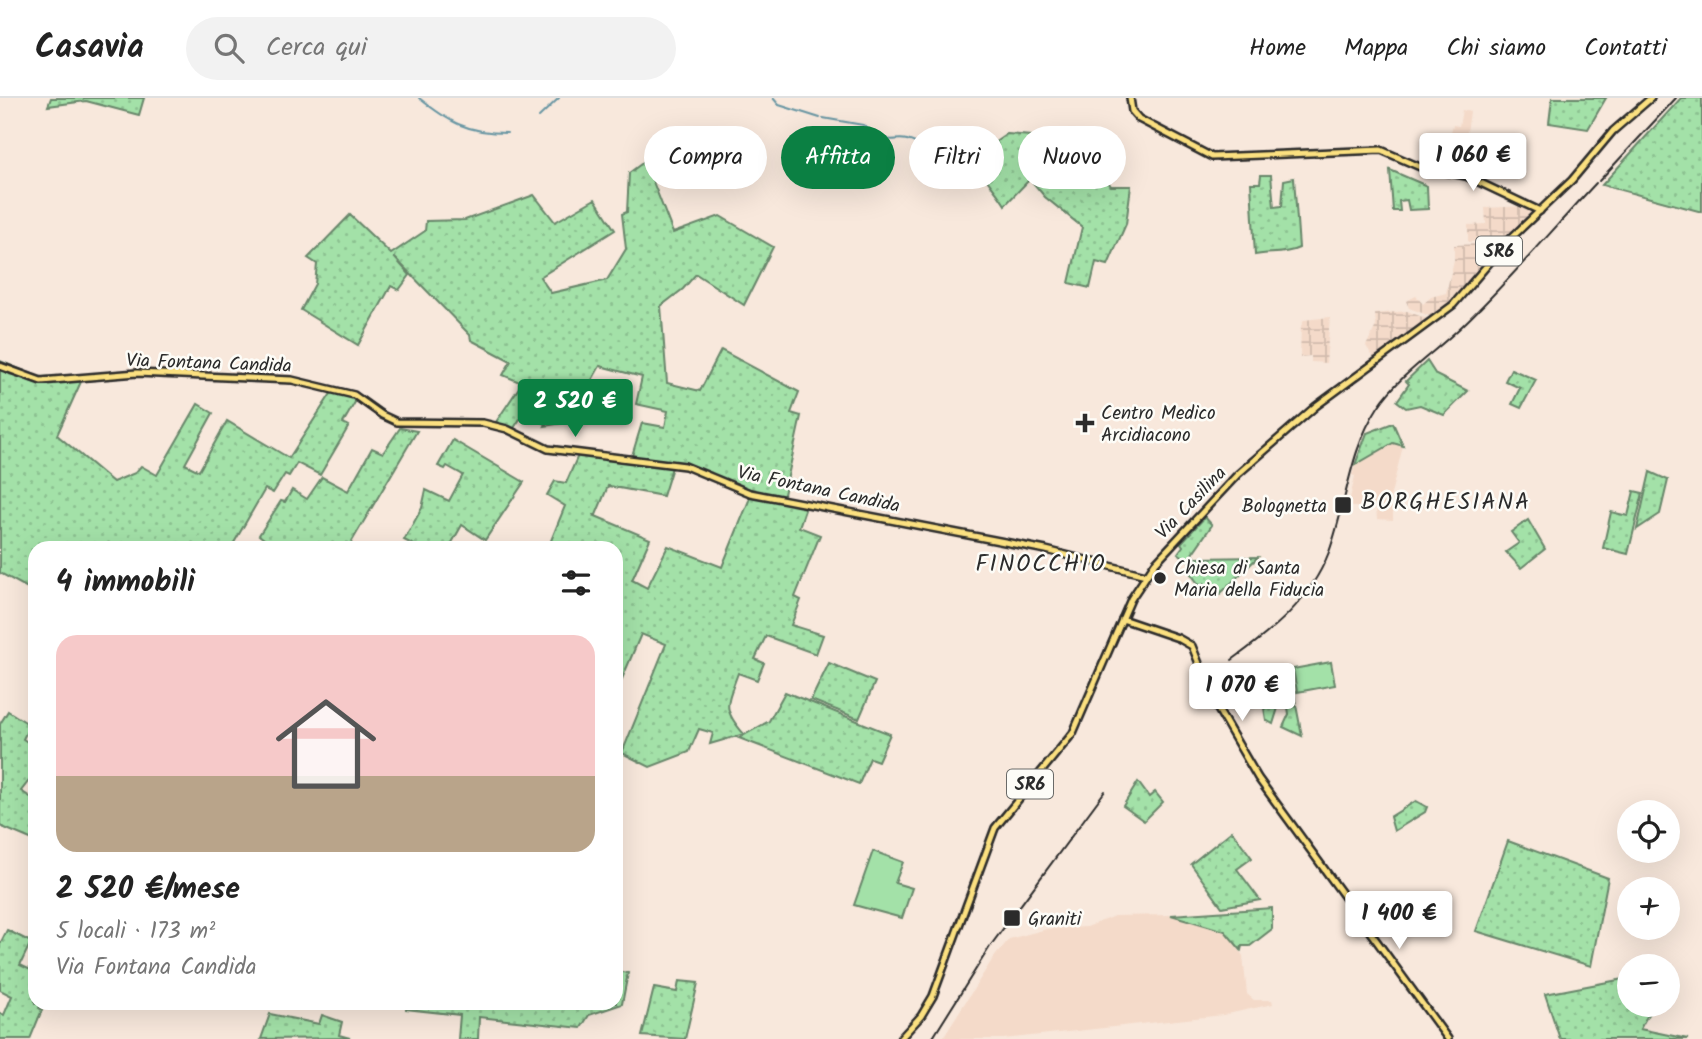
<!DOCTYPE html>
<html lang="it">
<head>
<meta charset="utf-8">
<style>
	:root { --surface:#fff; --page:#f2f2f2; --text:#222; --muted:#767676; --line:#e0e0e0; --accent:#0b8043 }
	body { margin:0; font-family:Kalam,sans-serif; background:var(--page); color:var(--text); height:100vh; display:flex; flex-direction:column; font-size:26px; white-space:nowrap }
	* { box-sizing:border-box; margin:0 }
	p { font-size:23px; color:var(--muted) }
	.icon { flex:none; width:38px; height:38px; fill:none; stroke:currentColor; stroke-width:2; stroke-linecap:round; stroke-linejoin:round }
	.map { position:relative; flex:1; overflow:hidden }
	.drawer { position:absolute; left:28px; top:443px; width:595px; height:469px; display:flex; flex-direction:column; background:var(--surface); border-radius:21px; box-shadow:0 7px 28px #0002 }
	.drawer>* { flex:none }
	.guide { position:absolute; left:644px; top:28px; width:665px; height:63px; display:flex; gap:14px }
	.controls { position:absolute; left:1617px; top:702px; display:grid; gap:14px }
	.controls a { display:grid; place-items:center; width:63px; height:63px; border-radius:50%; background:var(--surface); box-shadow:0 7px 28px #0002; font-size:35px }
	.price { position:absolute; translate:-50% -60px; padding:0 16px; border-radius:7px; background:#fff; color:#222; font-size:23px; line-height:46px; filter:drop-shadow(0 2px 4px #0008) }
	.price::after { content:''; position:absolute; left:50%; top:42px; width:21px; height:16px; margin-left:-10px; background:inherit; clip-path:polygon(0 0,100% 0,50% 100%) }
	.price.current { background:var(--accent); color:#fff }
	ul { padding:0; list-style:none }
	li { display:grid; align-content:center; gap:14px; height:371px; padding:0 28px }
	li+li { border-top:2px solid var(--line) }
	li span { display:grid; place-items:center; height:217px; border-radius:21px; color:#555 }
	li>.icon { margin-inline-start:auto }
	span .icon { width:126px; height:126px; fill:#fffc; stroke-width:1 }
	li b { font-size:30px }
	h2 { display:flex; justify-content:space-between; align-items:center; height:84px; padding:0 28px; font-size:30px }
	.tag { padding:0 24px; border-radius:32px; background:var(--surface); box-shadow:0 7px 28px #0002; font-size:24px; line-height:63px }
	.tag.current { background:var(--accent); color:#fff }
	header { display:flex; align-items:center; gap:42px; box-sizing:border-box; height:98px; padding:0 35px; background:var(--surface); border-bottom:2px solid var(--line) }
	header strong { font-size:33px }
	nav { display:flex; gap:38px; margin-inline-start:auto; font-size:24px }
	.search { width:490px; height:63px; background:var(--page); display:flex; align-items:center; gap:18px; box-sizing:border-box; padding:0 24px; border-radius:38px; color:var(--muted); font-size:26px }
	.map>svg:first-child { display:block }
</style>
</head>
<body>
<header>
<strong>Casavia</strong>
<div class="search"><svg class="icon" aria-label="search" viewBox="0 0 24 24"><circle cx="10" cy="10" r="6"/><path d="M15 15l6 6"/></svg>Cerca qui</div>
<nav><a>Home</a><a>Mappa</a><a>Chi siamo</a><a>Contatti</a></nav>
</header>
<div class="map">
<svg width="1702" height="941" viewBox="0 0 1702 941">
	<defs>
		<pattern id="industrial-grid" width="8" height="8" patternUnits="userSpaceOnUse" patternTransform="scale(1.75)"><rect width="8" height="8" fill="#f4dac9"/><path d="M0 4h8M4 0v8" fill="none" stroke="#d1bbad"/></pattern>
		<pattern id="green-dots" width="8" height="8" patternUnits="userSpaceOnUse" patternTransform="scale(1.75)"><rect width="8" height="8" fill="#a3e1a8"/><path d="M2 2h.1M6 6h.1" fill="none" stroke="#8cc191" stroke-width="1.8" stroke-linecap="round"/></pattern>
	</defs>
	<rect width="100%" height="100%" fill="#f8e8dc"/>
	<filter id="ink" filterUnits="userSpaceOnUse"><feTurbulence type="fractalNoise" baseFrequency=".0143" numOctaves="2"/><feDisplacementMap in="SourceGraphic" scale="14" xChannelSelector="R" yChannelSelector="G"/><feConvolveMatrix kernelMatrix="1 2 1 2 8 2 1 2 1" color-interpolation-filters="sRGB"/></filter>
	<g filter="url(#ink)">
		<g fill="#f4dac9">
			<path d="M1462,12L1470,14L1463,61L1451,57L1452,48L1447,47L1453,27L1459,28Z"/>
			<path d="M1393,345L1403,348L1388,408L1393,409V422L1377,421L1376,409H1350L1349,405L1355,378L1352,377L1355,367L1363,360Z"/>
			<path d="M1171,817L1217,830L1230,837L1243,858L1247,896L1254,902H1272L1273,906L1223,917L1003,941H942L992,862L1009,841L1047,831L1087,829L1114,818Z"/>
		</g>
		<g fill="url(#industrial-grid)">
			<path d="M1526,108L1532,115L1504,142L1468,144V127L1486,126L1485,110Z"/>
			<path d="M1503,145L1451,206L1435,220L1409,210L1406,203L1416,198L1423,206L1431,199L1446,195L1454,162V147Z"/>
			<path d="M1407,213L1430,222L1376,263L1366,248L1376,228L1375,216Z"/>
			<path d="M1330,219L1326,265L1311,264V258L1300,259L1301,228L1304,222Z"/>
		</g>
		<g fill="url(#green-dots)" stroke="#67866a" stroke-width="2" fill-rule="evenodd">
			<path d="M51,0H144L139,17L86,3L48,8Z"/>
			<path d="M1552,0H1606L1588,31L1549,25Z"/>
			<path d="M1681,0H1702V114L1602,87Z"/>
			<path d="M1007,36L1031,38L1032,60L1047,64V73L1102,74L1111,88H1131L1126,126L1108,167L1096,164L1090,190L1069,185L1082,129L1045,99L1030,81L1005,107C993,86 966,66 979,39L981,38L991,47Z"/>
			<path d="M645,63L673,135L720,118L773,149L744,207L696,176L683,191L661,208L667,285L700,293L721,252L799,294L791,315L801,318L783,401L807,406L799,429L820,437L795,499L801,502L791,527L823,537L816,556L766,538L755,561L764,565L757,582L738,575C727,606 721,610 744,636L710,646L713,635L699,631L689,654L650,669L622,655L666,546L641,536L616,595V450H548L565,408L547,397L555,383L566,385L579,355L631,361L642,325L665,329L668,313L636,306L642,279L600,268L568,324L545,328L546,326L535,320L550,297L539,292L512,333L494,327L522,285L503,277L511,263L471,242L470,237L394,159L410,177L399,192L391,188L358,247L301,212L315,186L317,166L308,160L350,117L391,156L425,133L426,123L465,122L534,97L555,124L595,101L615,132L540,179L551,195L607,182L626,151L622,116L627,114L629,75ZM673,366L752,395L722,469L668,448L647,490L632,482L650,441L593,417H596L608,388L663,398Z"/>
			<path d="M1390,72L1427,88L1428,111L1409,112L1407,102L1399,103L1400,113H1393Z"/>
			<path d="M1261,77H1271L1274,109L1282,108L1284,82L1294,80L1299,150C1284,157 1271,154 1255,157L1251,85H1260Z"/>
			<path d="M0,263L39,279L84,277L57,337L113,384L135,375L141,368L157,377L198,306L213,315L185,366L199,373L227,323L289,360L334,291L358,299L343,325L349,328L320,377L297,365L289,378L285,376L273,395L265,391L231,450H35V494L0,475Z"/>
			<path d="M1427,263L1436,277L1468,293L1444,317L1420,307L1406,310L1397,303L1409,286L1406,283Z"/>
			<path d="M1511,271L1536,282L1521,310L1512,306L1520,290L1505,283Z"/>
			<path d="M1393,325L1403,348L1393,345L1355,367L1367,335Z"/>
			<path d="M400,330L417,333L348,450H259L264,441L259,437L281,403L285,404L292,392L307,401L322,379L348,393L372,350L383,355Z"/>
			<path d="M453,342L524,384L485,442L462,427L449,450H420L404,442L422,410L426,392L449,403L463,377L447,368L445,371L438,368Z"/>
			<path d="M1650,374L1668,382L1660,416L1637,431Z"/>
			<path d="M1634,393L1643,395L1628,456L1603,450L1611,414L1628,418Z"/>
			<path d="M1205,419L1212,427L1192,456L1196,460L1258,459L1220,496L1204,485L1200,488L1188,472L1192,465L1178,455L1183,448L1181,445Z"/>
			<path d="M1528,422L1545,451L1521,470L1506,454L1519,445L1511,434Z"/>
			<path d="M829,565L875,584L859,621L811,602Z"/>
			<path d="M1289,571L1302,638L1283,629L1289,616L1288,609L1278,610L1273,626L1266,622L1264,610L1278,607L1272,574Z"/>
			<path d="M785,594L890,636L878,663L870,660L859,686L739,640L769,623Z"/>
			<path d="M8,613L30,627L23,641L35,649V675L21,693L35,702V743L0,728V626Z"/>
			<path d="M1138,684L1149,699L1155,694L1163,704L1144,723L1123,708Z"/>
			<path d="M1416,703L1427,709L1425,714L1394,733L1390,719Z"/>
			<path d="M1232,733L1252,760L1237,771L1260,802L1222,809L1191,766Z"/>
			<path d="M1508,743L1608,780L1591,868L1476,833Z"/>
			<path d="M1272,810V831L1250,848H1242L1241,852L1225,833L1171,817Z"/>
			<path d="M7,832L31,844L20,867L35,874V905H42L39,910L42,912L30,941H0V915L4,917L12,898L0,892V846Z"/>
			<path d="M616,873L628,875L622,906L589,917L581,930L479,919L478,941H458L460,917L406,911V905H616Z"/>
			<path d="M1629,880V906L1653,907L1640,931L1688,941H1560L1545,896Z"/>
			<path d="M679,883L698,885L685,941L642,938L654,890L677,894Z"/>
			<path d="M270,916L319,926L322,917L342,924L339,937L350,940L261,941Z"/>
		</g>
		<g fill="#a3e1a8" stroke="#67866a" stroke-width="2">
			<path d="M1331,564L1335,587L1297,594L1293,571Z"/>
			<path d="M873,753L903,764L895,785L912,790L902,820L854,807Z"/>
		</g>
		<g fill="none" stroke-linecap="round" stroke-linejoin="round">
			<g stroke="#6996a3" stroke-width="2">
				<path d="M419,0C449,24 467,35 507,35"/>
				<path d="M773,0L779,7L820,20"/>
				<path d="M539,19L559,0"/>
				<path d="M823,20L863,27L872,34"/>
				<path d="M885,41C893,43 899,40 907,42C927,47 935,67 957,50L965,62L975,64"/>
				<path d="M977,64L987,60"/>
			</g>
			<g stroke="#2b2b2b" stroke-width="10">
				<g id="major">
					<path d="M1130,0L1132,13L1139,21L1212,59L1381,52L1420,69L1466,78L1540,113"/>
					<path d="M0,268L41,283L137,275L292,282L354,297L382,317L397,324L483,325L507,331L548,351L685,368L750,395L1046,452L1146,477"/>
					<path d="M1122,521L1178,540L1192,548L1216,608L1258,680L1448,941"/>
					<path d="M900,941L921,918L933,898L995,730L1073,635L1131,501L1155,465L1238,376L1316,308L1453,207L1508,143L1572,82L1613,33L1651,0"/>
				</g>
			</g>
			<use href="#major" stroke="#fbe080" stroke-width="5"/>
			<g stroke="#2b2b2b" stroke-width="2">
				<path d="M1599,83L1676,0"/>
				<path d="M1232,562C1273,532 1310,503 1329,454C1347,405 1349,353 1378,309C1400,276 1434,255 1462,228C1509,183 1552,132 1596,85"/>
				<path d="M932,941L991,847L1105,693"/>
			</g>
		</g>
	</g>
	<g fill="#2b2b2b" stroke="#fdfcf7" stroke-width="2.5">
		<path d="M1081.5 314.5h7v7h7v7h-7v7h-7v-7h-7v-7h7z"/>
		<rect x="1334" y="398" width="18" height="18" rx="3.5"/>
		<circle cx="1160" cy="480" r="7"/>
		<rect x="1003" y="811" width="18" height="18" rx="3.5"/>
	</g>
	<g text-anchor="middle" stroke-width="5" stroke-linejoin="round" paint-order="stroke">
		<g fill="#fdfcf7" stroke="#6a6a68" stroke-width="2">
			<rect x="1476" y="138.5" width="46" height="29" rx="5"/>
			<rect x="1007" y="671.5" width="46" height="29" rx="5"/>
		</g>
		<g font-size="18" font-weight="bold" fill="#2b2b2b">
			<text x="1499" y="159">SR6</text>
			<text x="1030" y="692">SR6</text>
		</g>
		<g font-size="19" fill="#2b2b2b" stroke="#fdfcf7">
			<text transform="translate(209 264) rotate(2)" y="7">Via Fontana Candida</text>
			<text transform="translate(819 390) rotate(12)" y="7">Via Fontana Candida</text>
			<text transform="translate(1190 404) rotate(-46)" y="7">Via Casilina</text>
		</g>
		<g font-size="19" fill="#2b2b2b" stroke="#fdfcf7" text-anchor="start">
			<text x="1101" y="321">Centro Medico<tspan x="1101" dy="22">Arcidiacono</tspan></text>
			<text x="1327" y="414" text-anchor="end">Bolognetta</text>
			<text x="1174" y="476">Chiesa di Santa<tspan x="1174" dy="22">Maria della Fiducia</tspan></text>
			<text x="1028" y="827">Graniti</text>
		</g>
		<g font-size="23" letter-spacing="2" fill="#2b2b2b" stroke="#fdfcf7">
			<text x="1446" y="411">BORGHESIANA</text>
			<text x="1041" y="473">FINOCCHIO</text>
		</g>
	</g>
</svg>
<div class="controls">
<a><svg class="icon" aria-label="locate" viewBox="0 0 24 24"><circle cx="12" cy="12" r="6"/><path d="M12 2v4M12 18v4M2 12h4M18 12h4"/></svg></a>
<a>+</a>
<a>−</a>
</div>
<b class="price" style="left:1473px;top:95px">1 060 €</b>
<b class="price current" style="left:575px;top:341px">2 520 €</b>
<b class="price" style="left:1242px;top:625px">1 070 €</b>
<b class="price" style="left:1399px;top:853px">1 400 €</b>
<div class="guide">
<a class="tag">Compra</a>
<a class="tag current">Affitta</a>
<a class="tag">Filtri</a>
<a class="tag">Nuovo</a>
</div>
<section class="drawer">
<h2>4 immobili<svg class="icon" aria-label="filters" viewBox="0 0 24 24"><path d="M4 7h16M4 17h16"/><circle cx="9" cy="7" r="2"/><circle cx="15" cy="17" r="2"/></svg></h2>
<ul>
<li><span style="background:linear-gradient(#f6c9c9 65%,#b9a48a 0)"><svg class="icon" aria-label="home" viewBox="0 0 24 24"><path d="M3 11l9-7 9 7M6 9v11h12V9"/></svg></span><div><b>2 520 €/mese</b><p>5 locali · 173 m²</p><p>Via Fontana Candida</p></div></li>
</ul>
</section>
</div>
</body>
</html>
